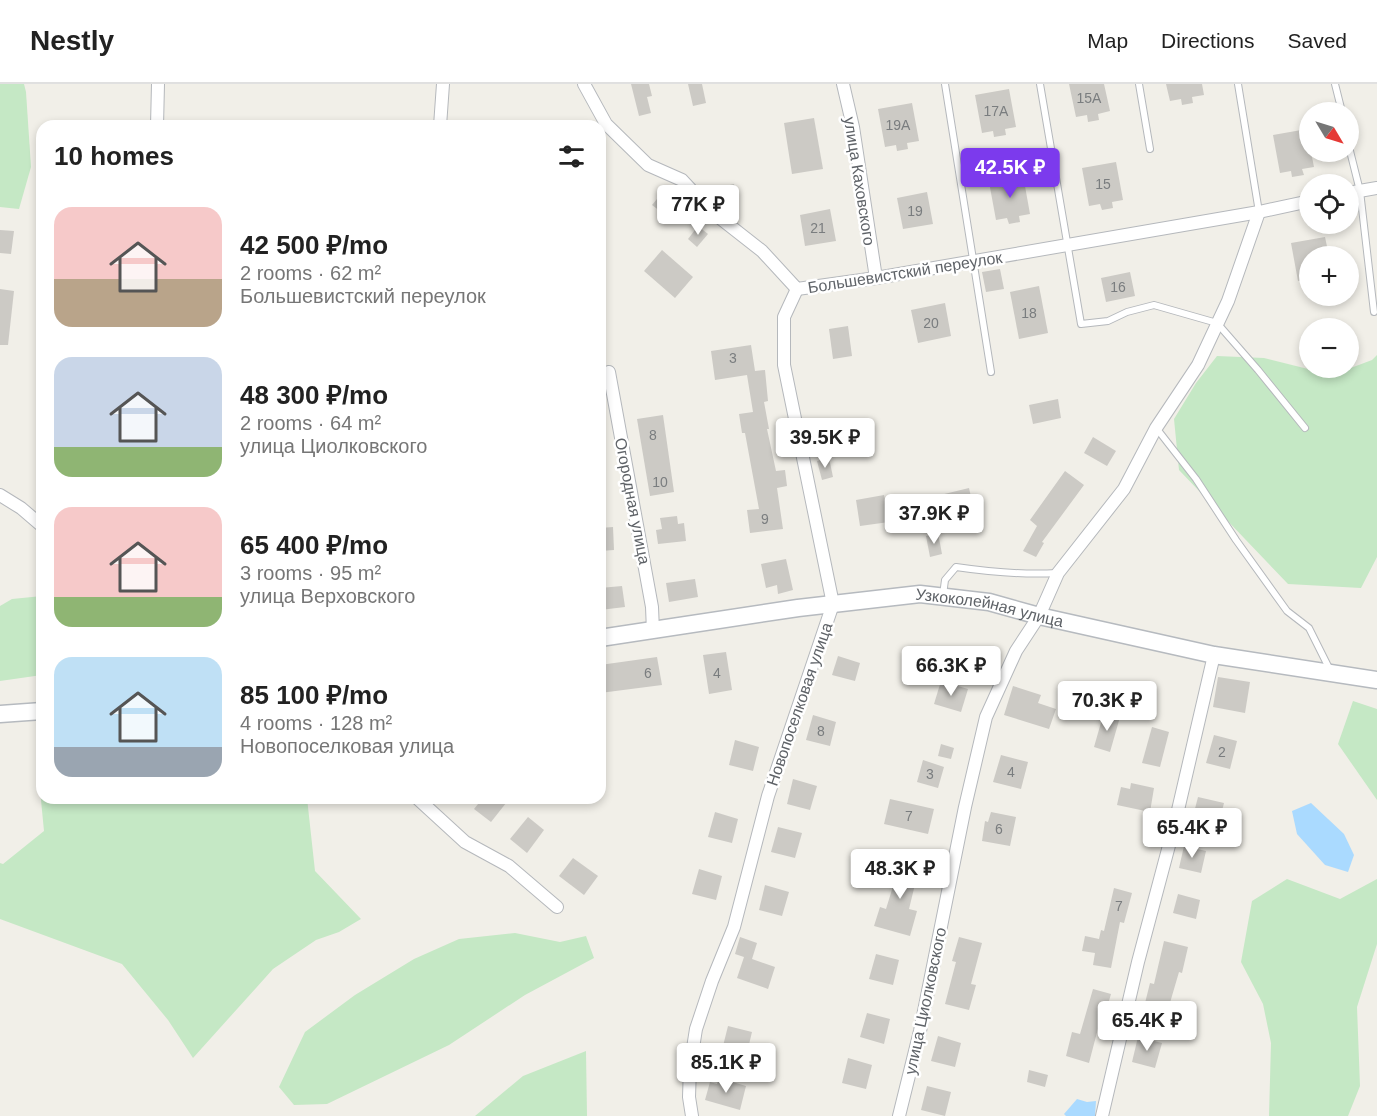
<!DOCTYPE html>
<html lang="en">
<head>
<meta charset="utf-8">
<style>
	:root { --surface:#fff; --page:#f2f2f2; --text:#222; --muted:#767676; --line:#e0e0e0; --accent:#7c3aed }
	body { margin:0; font-family:Arial,sans-serif; background:var(--page); color:var(--text); height:100vh; display:flex; flex-direction:column; font-size:22px; white-space:nowrap }
	* { box-sizing:border-box; margin:0 }
	p { font-size:20px; color:var(--muted) }
	.icon { flex:none; width:33px; height:33px; fill:none; stroke:currentColor; stroke-width:2; stroke-linecap:round; stroke-linejoin:round }
	.map { position:relative; flex:1; overflow:hidden }
	.panel { position:absolute; left:36px; top:36px; width:570px; height:684px; display:flex; flex-direction:column; background:var(--surface); border-radius:18px; box-shadow:0 3px 9px #0003 }
	.panel>* { flex:none }
	.needle { width:39px; rotate:128deg }
	.controls { position:absolute; left:1299px; top:18px; display:grid; gap:12px }
	.controls a { display:grid; place-items:center; width:60px; height:60px; border-radius:50%; background:var(--surface); box-shadow:0 3px 9px #0003; font-size:30px }
	.price { position:absolute; translate:-50% -51px; padding:0 14px; border-radius:6px; background:#fff; color:#222; font-size:20px; line-height:39px; filter:drop-shadow(0 2px 3px #0008) }
	.price::after { content:''; position:absolute; left:50%; top:36px; width:18px; height:14px; margin-left:-9px; background:inherit; clip-path:polygon(0 0,100% 0,50% 100%) }
	.price.active { background:var(--accent); color:#fff }
	ul { padding:0; list-style:none }
	li { display:flex; align-items:center; gap:18px; height:150px; padding:0 18px }
	li span { display:grid; place-items:center; flex:none; width:168px; height:120px; border-radius:18px; color:#555 }
	li>.icon { margin-inline-start:auto }
	span .icon { width:72px; height:72px; fill:#fffc; stroke-width:1 }
	li b { font-size:26px }
	h2 { display:flex; justify-content:space-between; align-items:center; height:72px; padding:0 18px; font-size:26px }
	header { display:flex; align-items:center; gap:36px; box-sizing:border-box; height:84px; padding:0 30px; background:var(--surface); border-bottom:2px solid var(--line) }
	header strong { font-size:28px }
	nav { display:flex; gap:33px; margin-inline-start:auto; font-size:21px }
	.map>svg:first-child { display:block }
</style>
</head>
<body>
<header>
<strong>Nestly</strong>
<nav><a>Map</a><a>Directions</a><a>Saved</a></nav>
</header>
<div class="map">
<svg width="1377" height="1032" viewBox="0 0 1377 1032">
	<rect width="100%" height="100%" fill="#f1efe8"/>
	<g fill="#c5e8c5">
		<path d="M0,0H24L26,8L31,83L19,125L0,123Z"/>
		<path d="M1377,271V473L1361,504L1288,500L1179,386L1174,335L1196,299L1217,272L1264,274L1332,291L1372,276Z"/>
		<path d="M42,512V591L0,597V522L12,515Z"/>
		<path d="M1353,617L1377,625V716L1338,660Z"/>
		<path d="M42,703V714H307L315,787L361,835L339,848L316,856L273,885L193,974L168,936L122,880L0,835V779L3,780L44,747L40,706Z"/>
		<path d="M1287,795L1340,815L1377,795V860L1357,923L1360,1002L1348,1032H1269L1271,959L1263,920L1241,878L1252,817Z"/>
		<path d="M515,849L560,858L586,852L594,874L525,911L449,961L327,1020L294,1021L279,1003L305,948L355,911L414,875L459,855Z"/>
		<path d="M586,967L587,1032H475L523,992Z"/>
	</g>
	<g fill="#aadaff">
		<path d="M1311,719L1344,750L1354,771L1348,788L1325,781L1297,750L1292,727Z"/>
		<path d="M1077,1015L1087,1018L1096,1017L1095,1032H1066L1064,1030Z"/>
	</g>
	<g fill="#cccac5">
		<path d="M631,0H649L652,12L647,13L651,29L639,32Z"/>
		<path d="M688,0H702L706,19L693,22Z"/>
		<path d="M1069,0H1104L1110,27L1098,30L1099,36L1088,38L1087,31L1076,33Z"/>
		<path d="M1166,0H1202L1204,11L1192,13L1193,19L1182,21L1181,15L1170,17Z"/>
		<path d="M1009,5L1016,43L1005,45L1006,51L994,53L993,47L982,49L975,11Z"/>
		<path d="M912,19L919,57L907,59L908,65L897,67L896,61L885,63L878,25Z"/>
		<path d="M814,34L823,85L792,90L784,39Z"/>
		<path d="M1307,45L1310,68H1311L1314,83L1302,85L1304,91L1292,93L1291,87L1280,89L1273,51Z"/>
		<path d="M1116,78L1123,116L1112,118L1113,124L1102,126L1100,120L1089,122L1082,84Z"/>
		<path d="M1023,91L1030,130L1019,132L1020,138L1009,140L1007,134L996,136L989,98Z"/>
		<path d="M734,100L737,113L725,117L721,103Z"/>
		<path d="M927,108L933,140L903,145L897,114Z"/>
		<path d="M662,109L678,123L669,134L652,121Z"/>
		<path d="M830,125L836,157L805,162L800,131Z"/>
		<path d="M698,142L708,150L697,163L688,155Z"/>
		<path d="M0,146L14,147L11,170L0,169Z"/>
		<path d="M1325,153L1329,172H1310V195L1298,197L1291,159Z"/>
		<path d="M662,166L693,193L675,214L644,187Z"/>
		<path d="M1000,185L1004,205L986,208L982,188Z"/>
		<path d="M1130,188L1135,212L1106,218L1101,194Z"/>
		<path d="M1039,202L1048,249L1019,255L1010,208Z"/>
		<path d="M0,205L14,207L8,261H0Z"/>
		<path d="M945,219L951,252L918,259L911,226Z"/>
		<path d="M848,242L852,272L833,275L829,245Z"/>
		<path d="M751,261L755,287L765,286L768,317L764,318L769,345H767L776,387L785,386L787,402L777,404L783,445L750,449L747,426L759,425L745,349H742L739,330L753,328L747,291L715,296L711,267Z"/>
		<path d="M1058,315L1061,334L1033,340L1029,321Z"/>
		<path d="M663,331L674,408L650,412L637,335Z"/>
		<path d="M1093,353L1116,367L1107,382L1084,369Z"/>
		<path d="M829,374L833,393L822,396L817,377Z"/>
		<path d="M1065,387L1084,401L1042,458L1044,459L1036,473L1023,467L1037,442L1030,436Z"/>
		<path d="M969,404L976,435L939,444L932,413Z"/>
		<path d="M884,411L889,438L860,442L856,416Z"/>
		<path d="M677,432L678,440L684,439L686,457L658,460L656,446L662,445L660,434Z"/>
		<path d="M613,443L614,466L600,467V444Z"/>
		<path d="M938,449L942,470L930,473L926,452Z"/>
		<path d="M786,475L793,506L778,510L777,501L766,504L761,480Z"/>
		<path d="M695,495L698,513L669,518L666,499Z"/>
		<path d="M622,502L625,523L600,526V504Z"/>
		<path d="M726,568L732,606L709,610L703,571Z"/>
		<path d="M838,572L860,579L855,597L832,591Z"/>
		<path d="M657,573L662,601L600,609V581Z"/>
		<path d="M1218,593L1250,598L1245,629L1213,623Z"/>
		<path d="M941,597L968,605L961,628L934,620Z"/>
		<path d="M1013,602L1041,611L1038,619L1056,625L1049,645L1004,631Z"/>
		<path d="M1104,628L1120,633L1110,668L1094,663Z"/>
		<path d="M813,631L836,638L830,662L806,656Z"/>
		<path d="M1152,643L1169,648L1160,683L1142,679Z"/>
		<path d="M1214,651L1237,657L1230,685L1206,679Z"/>
		<path d="M735,656L759,663L753,687L729,681Z"/>
		<path d="M941,660L954,664L951,675L938,672Z"/>
		<path d="M1001,671L1028,678L1021,705L993,698Z"/>
		<path d="M923,676L944,683L938,704L917,698Z"/>
		<path d="M793,695L817,702L810,726L787,720Z"/>
		<path d="M1131,699L1154,704L1150,728L1117,721L1121,703L1130,705Z"/>
		<path d="M1198,713L1224,719L1217,746L1191,740Z"/>
		<path d="M483,714H510L491,738L474,725Z"/>
		<path d="M890,715L934,725L928,750L884,740Z"/>
		<path d="M715,728L738,735L732,759L708,753Z"/>
		<path d="M991,728L1016,733L1010,762L982,757L985,737L988,738Z"/>
		<path d="M528,733L544,746L527,769L510,755Z"/>
		<path d="M778,743L802,749L795,774L771,768Z"/>
		<path d="M1184,762L1206,767L1201,789L1179,784Z"/>
		<path d="M573,774L598,792L584,811L559,792Z"/>
		<path d="M897,774L920,780L909,825L917,827L910,852L874,842L880,823L886,825L894,799L890,798Z"/>
		<path d="M699,785L722,792L716,816L692,810Z"/>
		<path d="M765,801L789,808L782,832L759,826Z"/>
		<path d="M1114,804L1132,809L1124,839L1120,838L1111,884L1093,881L1095,869L1082,867L1085,852L1099,855L1101,846L1104,847Z"/>
		<path d="M1178,810L1200,816L1196,835L1173,829Z"/>
		<path d="M740,853L757,859L752,875L775,883L768,905L737,894L744,873L735,870Z"/>
		<path d="M959,853L982,859L971,900L976,901L969,926L945,920L956,878L952,877Z"/>
		<path d="M1164,857L1188,863L1182,889L1179,888L1167,929L1144,923L1150,899L1154,900Z"/>
		<path d="M876,870L899,876L893,901L869,895Z"/>
		<path d="M1093,905L1111,910L1104,934L1101,933L1089,979L1066,972L1072,948L1080,950Z"/>
		<path d="M867,929L890,935L884,960L860,953Z"/>
		<path d="M728,942L752,948L746,973L722,966Z"/>
		<path d="M938,952L961,959L955,983L931,977Z"/>
		<path d="M1138,953L1162,959L1155,984L1132,978Z"/>
		<path d="M848,974L872,981L866,1005L842,999Z"/>
		<path d="M1029,986L1048,991L1045,1003L1027,998Z"/>
		<path d="M719,994L746,1002L740,1026L705,1016L710,998L717,1000Z"/>
		<path d="M927,1002L951,1008L945,1032L921,1026Z"/>
	</g>
	<g fill="none" stroke-linecap="round" stroke-linejoin="round">
		<g stroke="#b5b8bc" stroke-width="8">
			<g id="lane">
				<path d="M945,0L991,288"/>
				<path d="M1040,0L1081,240L1108,237L1127,228L1154,221L1217,239L1258,286L1305,344"/>
				<path d="M1139,0L1150,65"/>
				<path d="M1238,0L1259,128"/>
				<path d="M1335,0L1342,28"/>
				<path d="M1348,59L1360,107L1374,228"/>
				<path d="M1157,345L1196,395L1236,456L1287,527L1309,544L1330,586"/>
				<path d="M943,511L945,496L956,483C990,488 1023,491 1057,489"/>
			</g>
		</g>
		<g stroke="#b5b8bc" stroke-width="14">
			<g id="street">
				<path d="M584,0L606,40L648,81L682,96L711,127L762,167L797,205L876,194L1259,128L1310,117"/>
				<path d="M843,0L853,43L876,194"/>
				<path d="M157,42L158,0"/>
				<path d="M440,42L443,0"/>
				<path d="M1348,109L1377,104"/>
				<path d="M609,288L652,523L653,547"/>
				<path d="M0,411L21,424L42,442"/>
				<path d="M417,714L465,758L509,782L557,823"/>
				<path d="M692,1032L689,1013L690,983L696,945L712,897L734,843L768,712L833,520L784,281V233L797,205"/>
				<path d="M899,1032L920,947L965,723L986,633L1016,567L1039,532L1058,489L1124,405L1156,344L1198,281L1228,217L1259,128"/>
				<path d="M1102,1032L1138,878L1175,739L1214,571"/>
			</g>
		</g>
		<g stroke="#b6babf" stroke-width="19">
			<g id="secondary">
				<path id="s1" d="M600,554L798,524L920,510L989,518L1039,532L1214,571L1377,596"/>
				<path d="M0,630L42,627"/>
			</g>
		</g>
		<use href="#lane" stroke="#fff" stroke-width="6"/>
		<use href="#street" stroke="#fff" stroke-width="12"/>
		<use href="#secondary" stroke="#fff" stroke-width="16"/>
	</g>
	<g text-anchor="middle" stroke-width="5" stroke-linejoin="round" paint-order="stroke">
		<g font-size="14" fill="#7a7d7f">
			<text x="1089" y="19">15А</text>
			<text x="996" y="32">17А</text>
			<text x="898" y="46">19А</text>
			<text x="1103" y="105">15</text>
			<text x="915" y="132">19</text>
			<text x="818" y="149">21</text>
			<text x="1118" y="208">16</text>
			<text x="1029" y="234">18</text>
			<text x="931" y="244">20</text>
			<text x="733" y="279">3</text>
			<text x="653" y="356">8</text>
			<text x="660" y="403">10</text>
			<text x="765" y="440">9</text>
			<text x="648" y="594">6</text>
			<text x="717" y="594">4</text>
			<text x="821" y="652">8</text>
			<text x="1222" y="673">2</text>
			<text x="1011" y="693">4</text>
			<text x="930" y="695">3</text>
			<text x="909" y="737">7</text>
			<text x="999" y="750">6</text>
			<text x="1119" y="827">7</text>
		</g>
		<g font-size="16" fill="#5f6368" stroke="#fff">
			<text transform="translate(860 97) rotate(81)" y="6">улица Каховского</text>
			<text transform="translate(905 188) rotate(-9)" y="6">Большевистский переулок</text>
			<text transform="translate(633 417) rotate(79)" y="6">Огородная улица</text>
			<text dy="6" stroke="none"><textPath href="#s1" startOffset="394">Узкоколейная улица</textPath></text>
			<text transform="translate(799 620) rotate(-71)" y="6">Новопоселковая улица</text>
			<text transform="translate(925 917) rotate(-78)" y="6">улица Циолковского</text>
		</g>
	</g>
</svg>
<div class="controls">
<a><svg class="needle" viewBox="-14 -14 28 28"><path d="M0-13l5 13h-10z" fill="#e53935"/><path d="M0 13l5-13h-10z" fill="#767676"/></svg></a>
<a><svg class="icon" aria-label="locate" viewBox="0 0 24 24"><circle cx="12" cy="12" r="6"/><path d="M12 2v4M12 18v4M2 12h4M18 12h4"/></svg></a>
<a>+</a>
<a>−</a>
</div>
<b class="price active" style="left:1010px;top:115px">42.5K ₽</b>
<b class="price" style="left:698px;top:152px">77K ₽</b>
<b class="price" style="left:825px;top:385px">39.5K ₽</b>
<b class="price" style="left:934px;top:461px">37.9K ₽</b>
<b class="price" style="left:951px;top:613px">66.3K ₽</b>
<b class="price" style="left:1107px;top:648px">70.3K ₽</b>
<b class="price" style="left:1192px;top:775px">65.4K ₽</b>
<b class="price" style="left:900px;top:816px">48.3K ₽</b>
<b class="price" style="left:1147px;top:968px">65.4K ₽</b>
<b class="price" style="left:726px;top:1010px">85.1K ₽</b>
<section class="panel">
<h2>10 homes<svg class="icon" aria-label="filters" viewBox="0 0 24 24"><path d="M4 7h16M4 17h16"/><circle cx="9" cy="7" r="2"/><circle cx="15" cy="17" r="2"/></svg></h2>
<ul>
<li><span style="background:linear-gradient(#f6c9c9 60%,#b9a48a 0)"><svg class="icon" aria-label="home" viewBox="0 0 24 24"><path d="M3 11l9-7 9 7M6 9v11h12V9"/></svg></span><div><b>42 500 ₽/mo</b><p>2 rooms · 62 m²</p><p>Большевистский переулок</p></div></li>
<li><span style="background:linear-gradient(#c9d6e8 75%,#8fb573 0)"><svg class="icon" aria-label="home" viewBox="0 0 24 24"><path d="M3 11l9-7 9 7M6 9v11h12V9"/></svg></span><div><b>48 300 ₽/mo</b><p>2 rooms · 64 m²</p><p>улица Циолковского</p></div></li>
<li><span style="background:linear-gradient(#f6c9c9 75%,#8fb573 0)"><svg class="icon" aria-label="home" viewBox="0 0 24 24"><path d="M3 11l9-7 9 7M6 9v11h12V9"/></svg></span><div><b>65 400 ₽/mo</b><p>3 rooms · 95 m²</p><p>улица Верховского</p></div></li>
<li><span style="background:linear-gradient(#bfe0f5 75%,#9aa5b1 0)"><svg class="icon" aria-label="home" viewBox="0 0 24 24"><path d="M3 11l9-7 9 7M6 9v11h12V9"/></svg></span><div><b>85 100 ₽/mo</b><p>4 rooms · 128 m²</p><p>Новопоселковая улица</p></div></li>
</ul>
</section>
</div>
</body>
</html>
